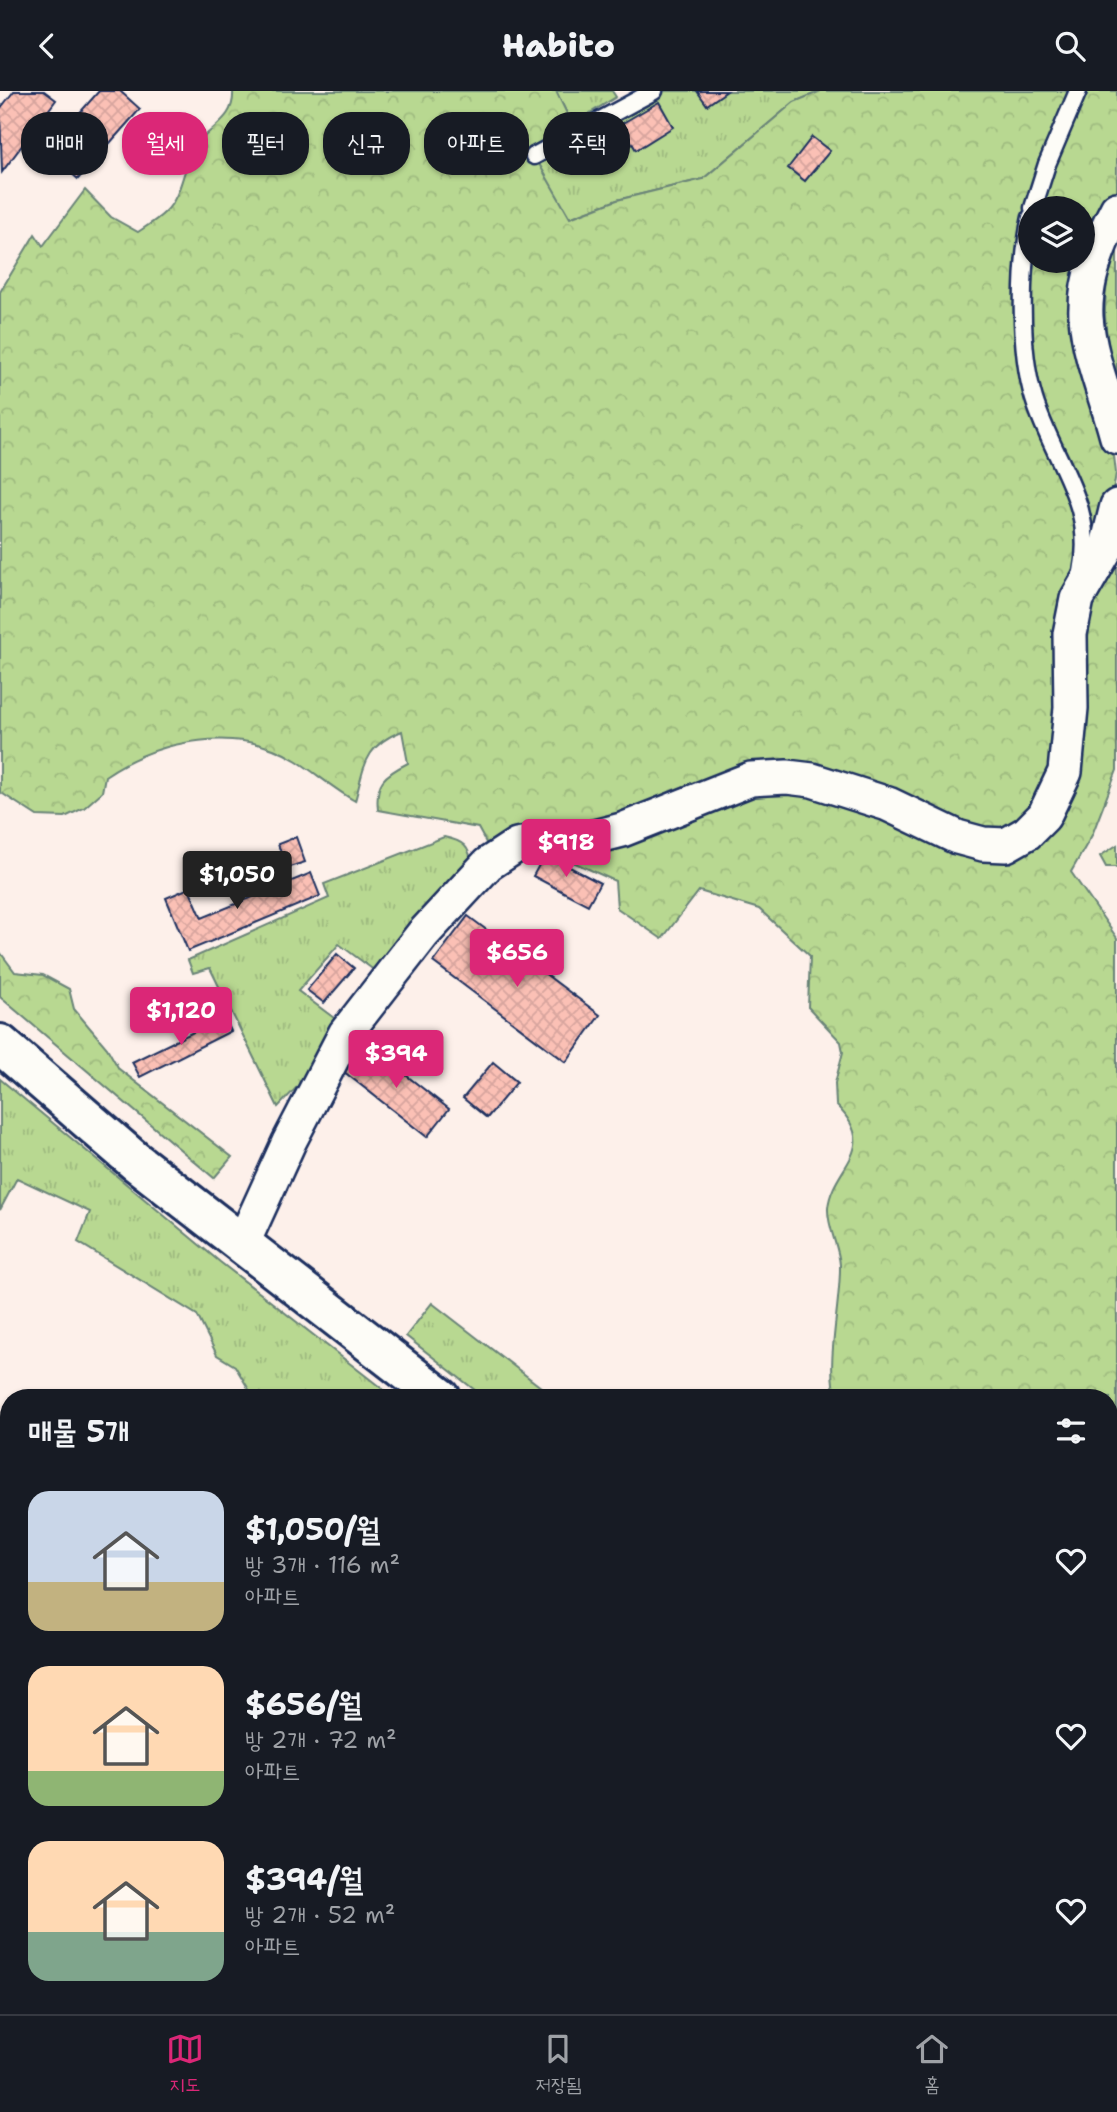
<!DOCTYPE html>
<html lang="ko">
<head>
<meta charset="utf-8">
<style>
	:root { --surface:#171b24; --page:#242831; --text:#f1f3f6; --muted:#9ea1a6; --line:#363941; --accent:#db2777 }
	body { margin:0; font-family:"Shantell Sans","Poor Story",sans-serif; background:var(--page); color:var(--text); height:100vh; display:flex; flex-direction:column; font-size:26px; white-space:nowrap }
	* { box-sizing:border-box; margin:0 }
	p { font-size:23px; color:var(--muted) }
	.icon { flex:none; width:38px; height:38px; fill:none; stroke:currentColor; stroke-width:2; stroke-linecap:round; stroke-linejoin:round }
	.map { position:relative; flex:1; overflow:hidden }
	.side { position:absolute; left:0px; top:1298px; width:1118px; height:625px; display:flex; flex-direction:column; background:var(--surface); border-radius:28px 28px 0 0; box-shadow:0 2px 5px #0004 }
	.side>* { flex:none }
	.guide { position:absolute; left:21px; top:21px; width:700px; height:63px; display:flex; gap:14px }
	.tools { position:absolute; left:1018px; top:105px; display:grid; gap:14px }
	.tools a { display:grid; place-items:center; width:77px; height:77px; border-radius:50%; background:var(--surface); box-shadow:0 2px 5px #0004; font-size:35px }
	.price { position:absolute; translate:-50% -60px; padding:0 16px; border-radius:7px; background:var(--accent); color:#fff; font-size:23px; line-height:46px; filter:drop-shadow(0 2px 4px #0008) }
	.price::after { content:''; position:absolute; left:50%; top:42px; width:21px; height:16px; margin-left:-10px; background:inherit; clip-path:polygon(0 0,100% 0,50% 100%) }
	.price.selected { background:#222; color:#fff }
	ul { padding:0; list-style:none }
	li { display:flex; align-items:center; gap:21px; height:175px; padding:0 28px }
	li span { display:grid; place-items:center; flex:none; width:196px; height:140px; border-radius:21px; color:#555 }
	li>.icon { margin-inline-start:auto }
	span .icon { width:84px; height:84px; fill:#fffc; stroke-width:1 }
	li b { font-size:30px }
	h2 { display:flex; justify-content:space-between; align-items:center; height:84px; padding:0 28px; font-size:30px }
	.chip { padding:0 24px; border-radius:28px; background:var(--surface); box-shadow:0 2px 5px #0004; font-size:24px; line-height:63px }
	.chip.selected { background:var(--accent); color:#fff }
	header { display:flex; justify-content:space-between; align-items:center; height:91px; padding:0 28px; background:var(--surface); font-size:32px; font-weight:800 }
	.menu { display:flex; justify-content:space-around; align-items:center; height:98px; border-top:2px solid var(--line); background:var(--surface); font-size:19px; color:var(--muted) }
	.menu a { display:grid; justify-items:center; gap:4px }
	.menu .selected { color:var(--accent) }
	.map>svg:first-child { display:block }
</style>
</head>
<body>
<header><svg class="icon" aria-label="back" viewBox="0 0 24 24"><path d="M15 5l-7 7 7 7"/></svg>Habito<svg class="icon" aria-label="search" viewBox="0 0 24 24"><circle cx="10" cy="10" r="6"/><path d="M15 15l6 6"/></svg></header>
<div class="map">
<svg width="1117" height="1923" viewBox="0 0 1117 1923">
	<defs>
		<pattern id="grass-tufts" width="24" height="20" patternUnits="userSpaceOnUse" patternTransform="scale(1.75)"><rect width="24" height="20" fill="#b8d891"/><path d="M3 7l-1-3M5 7V3M7 7l1-3M15 17l-1-3M17 17v-4M19 17l1-3" fill="none" stroke="#9eba7f"/></pattern>
		<pattern id="forest-crowns" width="20" height="18" patternUnits="userSpaceOnUse" patternTransform="scale(1.75)"><rect width="20" height="18" fill="#b8d891"/><path d="M2 6a3 3 0 1 1 6 0M12 15a3 3 0 1 1 6 0" fill="none" stroke="#9eba7f"/></pattern>
		<pattern id="building-cross-hatch" width="8" height="8" patternUnits="userSpaceOnUse" patternTransform="scale(1.75)"><rect width="8" height="8" fill="#fbc0b5"/><path d="M0 0l8 8M0 8l8-8" fill="none" stroke="#d7a59e"/></pattern>
	</defs>
	<rect width="100%" height="100%" fill="#fdf0ea"/>
	<filter id="ink" filterUnits="userSpaceOnUse"><feTurbulence type="fractalNoise" baseFrequency=".0143" numOctaves="2"/><feDisplacementMap in="SourceGraphic" scale="14" xChannelSelector="R" yChannelSelector="G"/><feConvolveMatrix kernelMatrix="1 2 1 2 8 2 1 2 1" color-interpolation-filters="sRGB"/></filter>
	<g filter="url(#ink)">
		<g fill="url(#grass-tufts)" stroke="#6a8478" stroke-width="2">
			<path d="M556,0H612L616,6L572,33Z"/>
			<path d="M663,0H821L794,11L703,88L617,109L569,127L536,69Z"/>
			<path d="M444,746C463,750 470,755 472,775L379,883L339,853L298,900L338,930L300,993L278,1016L210,877L193,882L188,869L329,807L324,793Z"/>
			<path d="M0,988L220,1171L394,1307H254L235,1275L217,1264L197,1224L78,1151L90,1121L17,1087L0,1119Z"/>
			<path d="M432,1212L555,1307H485L406,1245Z"/>
			<path d="M0,1739L9,1741V1789L0,1787Z"/>
			<path d="M1110,1855L1117,1861V1908L1110,1903Z"/>
		</g>
		<g fill="url(#forest-crowns)" stroke="#6a8478" stroke-width="2">
			<path d="M233,0H556L572,33L530,57L570,127L617,109L703,88L794,11L821,0H1072L1043,72L1019,259L1075,413L1080,467L1048,700L1002,746L875,703L698,700L491,761L478,737L378,719C375,691 384,684 408,672L402,640C364,655 365,674 355,710C334,698 317,683 297,670C239,633 159,648 105,685L102,701L84,717L65,726L37,725L0,701V201L35,143L43,155L85,99L111,126L138,141C147,135 157,129 165,121C184,103 182,73 198,52C213,34 235,27 233,0Z"/>
			<path d="M1083,0H1117V101L1089,153L1116,382L1111,413L1089,468L1039,307L1029,259L1031,170H1083V117H1037Z"/>
			<path d="M1117,147V298C1103,238 1099,207 1117,147Z"/>
			<path d="M1117,451V679L1092,744L1071,781L1117,847V1800L1110,1794V1307H836C825,1275 841,1211 840,1174C839,1155 827,1136 828,1117C832,1075 882,1059 836,1014L835,992L843,961L841,951L808,916L810,865L759,818L699,800L662,848L617,817L615,790L573,771L536,759L766,696L838,706L947,758L1043,744L1075,556Z"/>
			<path d="M1117,754V776H1106L1100,765Z"/>
			<path d="M0,861L15,881L43,884L69,898L74,918L107,957L119,978L232,1066L214,1087L0,906Z"/>
		</g>
		<g fill="none" stroke-linecap="round" stroke-linejoin="round">
			<g stroke="#538aa7" stroke-width="9">
				<path d="M0,1815L9,1817"/>
				<path d="M1110,1908L1117,1913"/>
				<path d="M640,1914L644,1923"/>
			</g>
		</g>
		<g fill="url(#building-cross-hatch)" stroke="#1b2f5e" stroke-width="2">
			<path d="M14,0H44L56,9L2,81L0,18Z"/>
			<path d="M99,0H120L140,18L78,88L46,60Z"/>
			<path d="M697,0H727L707,14Z"/>
			<path d="M659,11L673,36L636,59L621,33Z"/>
			<path d="M812,46L830,60L805,90L788,77Z"/>
			<path d="M296,746L305,771L286,777L278,753Z"/>
			<path d="M545,763L600,792L588,814L533,785Z"/>
			<path d="M311,782L320,805L188,860L166,807L189,797L202,827Z"/>
			<path d="M468,825L600,924L566,971L433,871Z"/>
			<path d="M337,863L354,877L324,912L307,899Z"/>
			<path d="M224,926L231,940L140,986L132,971Z"/>
			<path d="M365,952L449,1018L427,1046L343,980Z"/>
			<path d="M493,971L517,991L487,1027L463,1007Z"/>
			<path d="M0,1606L9,1608L8,1676L0,1674Z"/>
		</g>
		<g fill="none" stroke-linecap="round" stroke-linejoin="round">
			<g stroke="#1b2f5e" stroke-width="21">
				<g id="service">
					<path d="M534,65L654,0"/>
					<path d="M1033,117L1047,73L1078,0"/>
					<path d="M1031,126C1020,176 1019,259 1034,308C1053,370 1096,412 1082,481"/>
				</g>
			</g>
			<g stroke="#1b2f5e" stroke-width="38">
				<g id="minor">
					<path d="M1117,118C1100,150 1084,188 1086,226C1089,266 1107,307 1117,346"/>
					<path d="M242,1154L289,1051L345,943L423,843L488,773L517,754L549,748L583,749L622,739L751,688L787,686L812,689L888,713L957,746L983,753L1006,754L1027,742L1044,725L1065,681L1071,617L1070,543L1077,508L1107,456L1117,415"/>
					<path d="M0,1718L9,1720"/>
				</g>
			</g>
			<g stroke="#1b2f5e" stroke-width="44">
				<g id="primary">
					<path d="M0,953L135,1070L441,1307"/>
					<path d="M1110,1823L1117,1829"/>
				</g>
			</g>
			<path stroke="#1b2f5e" stroke-width="4.5" stroke-dasharray="5 5" stroke-linecap="butt" d="M0,1792L9,1793"/>
			<use href="#service" stroke="#fdfcf7" stroke-width="16"/>
			<use href="#minor" stroke="#fdfcf7" stroke-width="33"/>
			<use href="#primary" stroke="#fdfcf7" stroke-width="38"/>
		</g>
	</g>
</svg>
<div class="tools">
<a><svg class="icon" aria-label="layers" viewBox="0 0 24 24"><path d="M12 4l9 5-9 5-9-5zM3 14l9 5 9-5"/></svg></a>
</div>
<b class="price" style="left:566px;top:788px">$918</b>
<b class="price selected" style="left:237px;top:820px">$1,050</b>
<b class="price" style="left:517px;top:898px">$656</b>
<b class="price" style="left:181px;top:956px">$1,120</b>
<b class="price" style="left:396px;top:999px">$394</b>
<div class="guide">
<a class="chip">매매</a>
<a class="chip selected">월세</a>
<a class="chip">필터</a>
<a class="chip">신규</a>
<a class="chip">아파트</a>
<a class="chip">주택</a>
</div>
<section class="side">
<h2>매물 5개<svg class="icon" aria-label="filters" viewBox="0 0 24 24"><path d="M4 7h16M4 17h16"/><circle cx="9" cy="7" r="2"/><circle cx="15" cy="17" r="2"/></svg></h2>
<ul>
<li><span style="background:linear-gradient(#c9d6e8 65%,#c2b280 0)"><svg class="icon" aria-label="home" viewBox="0 0 24 24"><path d="M3 11l9-7 9 7M6 9v11h12V9"/></svg></span><div><b>$1,050/월</b><p>방 3개 · 116 m²</p><p>아파트</p></div><svg class="icon" aria-label="heart" viewBox="0 0 24 24"><path d="M12 20l-8-8c-3-5 5-10 8-4 3-6 11-1 8 4z"/></svg></li>
<li><span style="background:linear-gradient(#ffd9b3 75%,#8fb573 0)"><svg class="icon" aria-label="home" viewBox="0 0 24 24"><path d="M3 11l9-7 9 7M6 9v11h12V9"/></svg></span><div><b>$656/월</b><p>방 2개 · 72 m²</p><p>아파트</p></div><svg class="icon" aria-label="heart" viewBox="0 0 24 24"><path d="M12 20l-8-8c-3-5 5-10 8-4 3-6 11-1 8 4z"/></svg></li>
<li><span style="background:linear-gradient(#ffd9b3 65%,#7fa58c 0)"><svg class="icon" aria-label="home" viewBox="0 0 24 24"><path d="M3 11l9-7 9 7M6 9v11h12V9"/></svg></span><div><b>$394/월</b><p>방 2개 · 52 m²</p><p>아파트</p></div><svg class="icon" aria-label="heart" viewBox="0 0 24 24"><path d="M12 20l-8-8c-3-5 5-10 8-4 3-6 11-1 8 4z"/></svg></li>
</ul>
</section>
</div>
<nav class="menu">
<a class="selected"><svg class="icon" aria-label="map" viewBox="0 0 24 24"><path d="M3 6l6-2 6 2 6-2v14l-6 2-6-2-6 2zM9 4v14M15 6v14"/></svg>지도</a>
<a><svg class="icon" aria-label="saved" viewBox="0 0 24 24"><path d="M7 4h10v16l-5-4-5 4z"/></svg>저장됨</a>
<a><svg class="icon" aria-label="home" viewBox="0 0 24 24"><path d="M3 11l9-7 9 7M6 9v11h12V9"/></svg>홈</a>
</nav>
</body>
</html>
